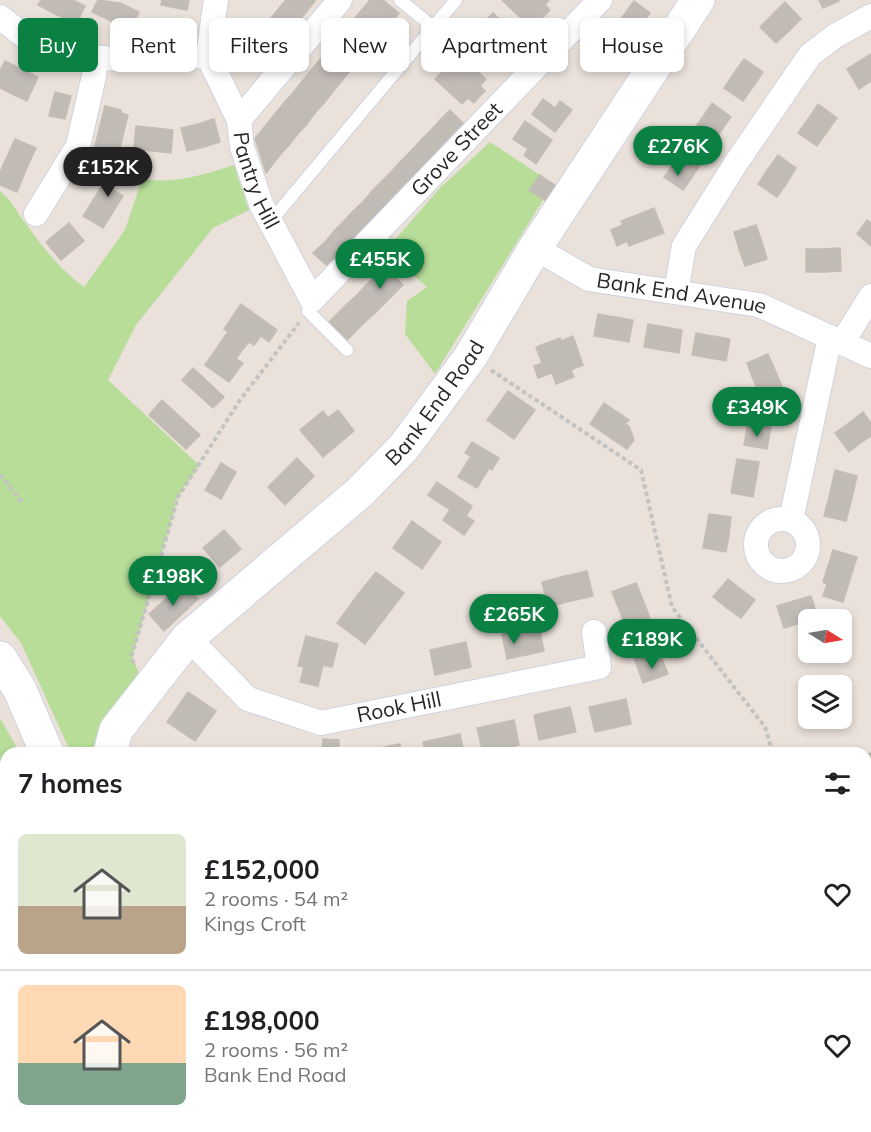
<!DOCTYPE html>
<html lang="en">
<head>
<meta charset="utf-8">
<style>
	:root { --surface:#fff; --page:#f2f2f2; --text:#202124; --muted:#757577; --line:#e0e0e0; --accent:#0b8043 }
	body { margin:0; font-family:Mulish,sans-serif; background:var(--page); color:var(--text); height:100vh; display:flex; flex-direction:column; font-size:22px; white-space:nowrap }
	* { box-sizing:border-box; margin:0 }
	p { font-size:20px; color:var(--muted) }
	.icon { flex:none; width:33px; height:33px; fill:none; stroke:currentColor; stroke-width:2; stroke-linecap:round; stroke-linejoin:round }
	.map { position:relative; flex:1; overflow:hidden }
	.side { position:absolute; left:0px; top:747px; width:872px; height:386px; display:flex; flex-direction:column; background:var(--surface); border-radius:18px 18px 0 0; box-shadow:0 3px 9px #0003 }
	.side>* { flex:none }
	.top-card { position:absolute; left:18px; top:18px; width:836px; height:54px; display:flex; gap:12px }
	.needle { width:39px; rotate:101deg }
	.fabs { position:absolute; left:798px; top:609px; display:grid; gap:12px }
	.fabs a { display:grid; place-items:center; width:54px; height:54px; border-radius:9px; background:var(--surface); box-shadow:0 3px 9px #0003; font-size:30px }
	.price { position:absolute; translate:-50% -51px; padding:0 14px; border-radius:21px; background:var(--accent); color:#fff; font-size:20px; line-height:39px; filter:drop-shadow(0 2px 3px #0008) }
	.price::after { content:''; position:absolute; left:50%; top:36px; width:18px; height:14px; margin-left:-9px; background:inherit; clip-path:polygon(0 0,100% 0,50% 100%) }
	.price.active { background:#222; color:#fff }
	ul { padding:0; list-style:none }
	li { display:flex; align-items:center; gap:18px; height:150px; padding:0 18px }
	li+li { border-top:2px solid var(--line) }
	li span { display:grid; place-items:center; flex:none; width:168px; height:120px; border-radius:9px; color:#555 }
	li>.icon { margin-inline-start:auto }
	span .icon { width:72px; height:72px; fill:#fffc; stroke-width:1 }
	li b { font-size:26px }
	h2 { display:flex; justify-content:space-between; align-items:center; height:72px; padding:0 18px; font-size:26px }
	.chip { padding:0 21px; border-radius:9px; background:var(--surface); box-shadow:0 3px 9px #0003; font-size:21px; line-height:54px }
	.chip.active { background:var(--accent); color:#fff }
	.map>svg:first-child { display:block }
</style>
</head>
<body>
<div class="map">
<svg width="871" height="1132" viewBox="0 0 871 1132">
	<rect width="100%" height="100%" fill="#e9e1da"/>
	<g fill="#b7dd99">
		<path d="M490,142L540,175L529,190L543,200L435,374L405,334L407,301L427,287L385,251L440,188Z"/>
		<path d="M234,165L249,210L213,228L136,325L108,380L199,465L178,497L132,657L141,678L100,753H71L21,643L0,616V191C11,199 15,210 23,220C44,248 56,266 84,287L125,230L142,179C174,184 203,175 234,165Z"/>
		<path d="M0,718L20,753H6V788H0Z"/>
		<path d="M6,1056V1126H147L157,1132H0V1057Z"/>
	</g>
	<g fill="#c1bbb6" stroke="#c4bdb4" stroke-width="1.5">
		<path d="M41,0H65L57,15L38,5Z"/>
		<path d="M65,0H73L85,6L76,25L57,15Z"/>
		<path d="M98,0L120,3L111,21L92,12Z"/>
		<path d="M162,0H189L187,10L161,5Z"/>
		<path d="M286,0H293L307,11L298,22L280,7Z"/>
		<path d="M293,0H314L315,1L307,11Z"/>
		<path d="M370,0H383L399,13L391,23L367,4Z"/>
		<path d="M502,0H527L544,16L539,22L533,17L527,24Z"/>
		<path d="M527,0H549L545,5L550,10L544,16Z"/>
		<path d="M819,0H838L839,1L823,8Z"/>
		<path d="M634,1L650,13L622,51L606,39Z"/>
		<path d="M785,2L801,19L789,31L773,14Z"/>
		<path d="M120,3L139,12L130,31L111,21Z"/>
		<path d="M367,4L391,23L382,32L359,13Z"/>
		<path d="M280,7L298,22L289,33L271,18Z"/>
		<path d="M359,13L382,32L374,43L350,24Z"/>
		<path d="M493,13L520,38L514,45L519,50L514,56L481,25Z"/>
		<path d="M773,14L789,31L776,43L760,27Z"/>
		<path d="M271,18L289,33L280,43L262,29Z"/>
		<path d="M350,24L374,43L365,53L342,33Z"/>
		<path d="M481,25L514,56L508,62L502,57L496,63L469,38Z"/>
		<path d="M262,29L280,43L271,53L253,39Z"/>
		<path d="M342,33L365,53L357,62L334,43Z"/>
		<path d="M253,39L271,53L262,64L245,49Z"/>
		<path d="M334,43L357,62L349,72L326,53Z"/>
		<path d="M326,53L349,72L341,82L317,63Z"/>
		<path d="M459,54L486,79L480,86L485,91L479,97L447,67Z"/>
		<path d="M871,54V76L861,60Z"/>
		<path d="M744,59L763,72L753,87L734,73Z"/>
		<path d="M861,60L871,76V81L859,89L847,69Z"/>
		<path d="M5,61L22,69L10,93L0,88V71Z"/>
		<path d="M317,63L341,82L332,93L308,74Z"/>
		<path d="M447,67L479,97L474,103L468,98L462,104L435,79Z"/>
		<path d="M22,69L38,77L27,101L10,93Z"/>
		<path d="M734,73L753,87L743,101L724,88Z"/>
		<path d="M308,74L332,93L324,103L300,84Z"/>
		<path d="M300,84L324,103L315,113L292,94Z"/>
		<path d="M55,92L71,96L65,119L49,116Z"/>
		<path d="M292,94L315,113L307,124L283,104Z"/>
		<path d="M543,99L555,108L560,101L572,110L555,132L532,114Z"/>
		<path d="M712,103L731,117L721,131L702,118Z"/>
		<path d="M283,104L307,124L297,135L274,115Z"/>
		<path d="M818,104L837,118L827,132L808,119Z"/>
		<path d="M105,106L121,110V113L128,115L119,152L95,146Z"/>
		<path d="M450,110L468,128L458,138L440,120Z"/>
		<path d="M274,115L297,135L289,145L266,125Z"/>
		<path d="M702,118L721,131L711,145L692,132Z"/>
		<path d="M214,119L220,142L204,147L198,124Z"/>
		<path d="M808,119L827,132L817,146L798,133Z"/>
		<path d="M440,120L458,138L449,148L431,130Z"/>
		<path d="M525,121L552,140L536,164L524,155L528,149L513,139Z"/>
		<path d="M198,124L204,147L187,151L181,128Z"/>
		<path d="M266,125L289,145L280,155L257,136Z"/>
		<path d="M136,126L155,128L152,151L134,149Z"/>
		<path d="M155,128L173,130L171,153L152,151Z"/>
		<path d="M431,130L449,148L440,156L422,139Z"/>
		<path d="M257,136L280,155L266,173L255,138Z"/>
		<path d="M15,139L36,148L26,170L5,161Z"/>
		<path d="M422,139L440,156L428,170L410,152Z"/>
		<path d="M683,148L702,162L693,176L674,163Z"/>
		<path d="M410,152L428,170L419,179L400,162Z"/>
		<path d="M778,155L796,168L787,183L768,169Z"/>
		<path d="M5,161L26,170L17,192L0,185V172Z"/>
		<path d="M400,162L419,179L409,189L391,172Z"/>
		<path d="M674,163L693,176L683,190L664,177Z"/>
		<path d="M768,169L787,183L777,197L758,184Z"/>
		<path d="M391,172L409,189L399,199L381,182Z"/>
		<path d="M540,175L556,186L546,201L529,190Z"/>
		<path d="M381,182L399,199L391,209L372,191Z"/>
		<path d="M103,184L123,196L113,212L93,200Z"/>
		<path d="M372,191L391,209L381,219L363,202Z"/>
		<path d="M93,200L113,212L103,228L83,216Z"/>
		<path d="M363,202L381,219L371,229L353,211Z"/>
		<path d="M654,208L664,233L647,239L637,215Z"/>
		<path d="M353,211L371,229L363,238L344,221Z"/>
		<path d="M637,215L647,239L629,246L627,241L617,246L611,230L623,225L621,221Z"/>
		<path d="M867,220L871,223V246L857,234Z"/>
		<path d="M344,221L363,238L352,249L334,231Z"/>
		<path d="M69,223L84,241L61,260L46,242Z"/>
		<path d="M756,225L762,242L739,249L734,232Z"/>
		<path d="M334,231L352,249L343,258L326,241Z"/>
		<path d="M326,241L343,258L332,270L313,253Z"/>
		<path d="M762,242L767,259L745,266L739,249Z"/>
		<path d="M840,248L841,271L824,272L823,249Z"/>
		<path d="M806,249H823L824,272H806Z"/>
		<path d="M385,267L403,285L394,294L376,276Z"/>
		<path d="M376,276L394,294L384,304L366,285Z"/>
		<path d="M366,285L384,304L375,313L357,295Z"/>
		<path d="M357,295L375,313L365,322L347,304Z"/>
		<path d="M241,304L277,330L269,342L261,336L254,345L249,342L243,349L225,336L228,332L224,329Z"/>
		<path d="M347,304L365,322L355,332L337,314Z"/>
		<path d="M337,314L355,332L346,341L328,323Z"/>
		<path d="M598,314L615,317L612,339L594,336Z"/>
		<path d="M615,317L633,320L629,342L612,339Z"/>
		<path d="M648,324L665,327L661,350L644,347Z"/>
		<path d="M665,327L682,330L679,353L661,350Z"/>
		<path d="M696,333L713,336L709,358L692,355Z"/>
		<path d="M225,336L243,349L236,359L243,363L229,382L205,365Z"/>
		<path d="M573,336L583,365L571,370L574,377L556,384L552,373L538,378L534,366L542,363L536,347L560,338L561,341Z"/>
		<path d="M713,336L730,339L726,361L709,358Z"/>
		<path d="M768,354L775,370L753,379L747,363Z"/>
		<path d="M193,368L224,397L213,408L182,380Z"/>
		<path d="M775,370L782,386L760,395L753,379Z"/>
		<path d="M508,391L535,410L514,439L487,420Z"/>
		<path d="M162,400L200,435L186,449L149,415Z"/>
		<path d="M604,403L629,420L625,424L629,426L634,440L627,449L590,424Z"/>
		<path d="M338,410L354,431L323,457L300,430L323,411L328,418Z"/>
		<path d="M750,411L773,415L770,432L747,428Z"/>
		<path d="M863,412L871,423V436L863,441L849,423Z"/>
		<path d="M849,423L863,441L849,452L835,433Z"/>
		<path d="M747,428L770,432L767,449L744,445Z"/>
		<path d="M472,442L499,458L492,470L489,468L477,488L458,477L471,456L465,453Z"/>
		<path d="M297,458L314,476L285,505L268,487Z"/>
		<path d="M737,459L759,462L756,480L734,476Z"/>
		<path d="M221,463L236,472L221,499L205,490Z"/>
		<path d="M835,470L857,476L852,498L830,493Z"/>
		<path d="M734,476L756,480L753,497L731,493Z"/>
		<path d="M437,482L472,506L466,516L474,521L464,535L443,520L450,510L428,495Z"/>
		<path d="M830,493L852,498L846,521L824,516Z"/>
		<path d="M709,514L731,517L729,535L706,531Z"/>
		<path d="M412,521L441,542L422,569L393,548Z"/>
		<path d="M224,530L241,549L220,567L203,548Z"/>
		<path d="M706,531L729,535L726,552L703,548Z"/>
		<path d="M833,550L857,557L843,602L823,596L827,584L823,582Z"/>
		<path d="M587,571L593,596L571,601L565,576Z"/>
		<path d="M376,572L404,593L384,619L356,597Z"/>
		<path d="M565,576L571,601L548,607L542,582Z"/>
		<path d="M728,579L742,590L727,608L713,597Z"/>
		<path d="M183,583L198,599L164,631L149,614Z"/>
		<path d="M636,583L643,600L619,609L612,592Z"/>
		<path d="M742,590L755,600L741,618L727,608Z"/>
		<path d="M811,596L818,618L801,623L794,601Z"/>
		<path d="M356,597L384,619L365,644L337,623Z"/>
		<path d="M643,600L650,618L626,627L619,609Z"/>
		<path d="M794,601L801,623L784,628L777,606Z"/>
		<path d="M539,626L544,651L526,655L520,630Z"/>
		<path d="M520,630L526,655L507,659L502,634Z"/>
		<path d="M306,636L338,644L332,667L323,665L318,686L300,682L304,667L298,666Z"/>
		<path d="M654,639L661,656L637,666L630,648Z"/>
		<path d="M466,642L471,667L453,671L448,646Z"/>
		<path d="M448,646L453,671L435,675L430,650Z"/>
		<path d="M661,656L668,674L643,683L637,666Z"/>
		<path d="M188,692L216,711L195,741L167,722Z"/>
		<path d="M626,699L631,724L613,728L608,703Z"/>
		<path d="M608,703L613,728L595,732L589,707Z"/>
		<path d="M570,707L576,732L557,736L552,711Z"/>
		<path d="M552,711L557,736L539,740L534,715Z"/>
		<path d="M514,720L519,745L501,749L496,724Z"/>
		<path d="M496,724L501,749L483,753L477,728Z"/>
		<path d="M460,734L464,753H445L442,738Z"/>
		<path d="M442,738L445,753H426L423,742Z"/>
		<path d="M323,739L339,740V748L352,749V753H322Z"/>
		<path d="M400,744L401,753H380L379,748Z"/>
		<path d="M871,753V772L866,773V754Z"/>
		<path d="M871,841V860L866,861V842Z"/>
		<path d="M866,1115L869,1116L867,1132L846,1131L847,1126H866Z"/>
		<path d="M869,1116L871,1132H867Z"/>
		<path d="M332,1126H359L362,1132H335Z"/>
		<path d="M534,1126H552L555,1132H534L532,1128Z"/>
		<path d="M621,1126H643L646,1132H624Z"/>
	</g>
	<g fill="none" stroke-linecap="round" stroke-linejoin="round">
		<g stroke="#cfd4e0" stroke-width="14">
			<g id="lane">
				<path d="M433,27L456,0"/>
				<path d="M271,221L433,27L400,0"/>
				<path d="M312,300L308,311L347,350"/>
				<path d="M179,1126L187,1132"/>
			</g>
		</g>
		<g stroke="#cfd4e0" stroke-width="26">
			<g id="street">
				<path d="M0,17C11,25 22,36 34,42C87,67 150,57 208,56"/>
				<path id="s1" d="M208,56L239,120L242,147L261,204L312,300L600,0"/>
				<path d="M208,56L216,0"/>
				<path d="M239,120L340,0"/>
				<path d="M36,214L78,146L94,76L95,58"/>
				<path id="s2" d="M535,248L589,279L759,305L871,356"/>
				<path d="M676,292L684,246L736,163L810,55L835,36L871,16"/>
				<path d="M842,343L871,296"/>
				<circle cx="782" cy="545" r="26"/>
				<path d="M791,520L830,337"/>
				<path id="s3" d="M188,638L248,699L321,723L599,667L594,632"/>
				<path d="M866,812L871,811"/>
				<path d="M866,1082H871"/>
				<path d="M586,1126L589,1132"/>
			</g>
		</g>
		<g stroke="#cfd4e0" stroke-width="35">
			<g id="secondary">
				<path d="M0,658L20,690L47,753"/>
				<path id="s4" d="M110,753L116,730L188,638L360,492L404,447L471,356L535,248L698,0"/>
				<path d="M221,1126L228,1132"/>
			</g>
		</g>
		<g stroke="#c3c3c3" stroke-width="4" stroke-dasharray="4.5 3" stroke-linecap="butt">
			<path d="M491,370L641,470L672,607L765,727L773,753"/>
			<path d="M0,475L22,502"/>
			<path d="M134,663L131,658L178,497L240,400L299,323"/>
		</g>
		<use href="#lane" stroke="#fff" stroke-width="12"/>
		<use href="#street" stroke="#fff" stroke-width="24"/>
		<use href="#secondary" stroke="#fff" stroke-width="33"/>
	</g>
	<g text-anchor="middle" stroke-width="6" stroke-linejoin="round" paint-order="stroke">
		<g font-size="21" fill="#272727" stroke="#fff">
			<text dy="7" stroke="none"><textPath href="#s1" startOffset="476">Grove Street</textPath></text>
			<text dy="7" stroke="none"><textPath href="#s1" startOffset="134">Pantry Hill</textPath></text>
			<text dy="7" stroke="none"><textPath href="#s2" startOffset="156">Bank End Avenue</textPath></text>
			<text dy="7" stroke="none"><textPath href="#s4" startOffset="483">Bank End Road</textPath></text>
			<text dy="7" stroke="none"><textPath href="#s3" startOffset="242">Rook Hill</textPath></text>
		</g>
	</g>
</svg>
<div class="fabs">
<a><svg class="needle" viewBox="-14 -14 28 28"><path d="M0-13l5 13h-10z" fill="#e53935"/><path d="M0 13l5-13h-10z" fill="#757577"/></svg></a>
<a><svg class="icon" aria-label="layers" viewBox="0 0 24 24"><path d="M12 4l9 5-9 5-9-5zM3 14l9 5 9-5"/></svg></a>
</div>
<b class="price" style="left:678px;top:177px">£276K</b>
<b class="price active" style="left:108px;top:198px">£152K</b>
<b class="price" style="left:380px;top:290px">£455K</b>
<b class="price" style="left:757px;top:438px">£349K</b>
<b class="price" style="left:173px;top:607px">£198K</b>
<b class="price" style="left:514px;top:645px">£265K</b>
<b class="price" style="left:652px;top:670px">£189K</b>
<div class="top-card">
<a class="chip active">Buy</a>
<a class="chip">Rent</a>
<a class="chip">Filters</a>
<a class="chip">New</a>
<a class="chip">Apartment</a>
<a class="chip">House</a>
</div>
<section class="side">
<h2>7 homes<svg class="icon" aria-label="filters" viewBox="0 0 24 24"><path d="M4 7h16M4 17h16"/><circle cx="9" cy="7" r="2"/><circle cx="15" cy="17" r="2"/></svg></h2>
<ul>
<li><span style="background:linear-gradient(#dfe7d0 60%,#b9a48a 0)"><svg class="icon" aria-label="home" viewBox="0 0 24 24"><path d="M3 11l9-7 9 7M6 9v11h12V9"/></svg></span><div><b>£152,000</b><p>2 rooms · 54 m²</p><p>Kings Croft</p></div><svg class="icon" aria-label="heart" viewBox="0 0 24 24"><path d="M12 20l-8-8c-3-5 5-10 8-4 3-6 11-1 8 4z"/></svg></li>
<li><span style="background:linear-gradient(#ffd9b3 65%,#7fa58c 0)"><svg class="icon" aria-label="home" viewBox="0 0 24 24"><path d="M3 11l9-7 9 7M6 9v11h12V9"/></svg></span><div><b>£198,000</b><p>2 rooms · 56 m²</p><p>Bank End Road</p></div><svg class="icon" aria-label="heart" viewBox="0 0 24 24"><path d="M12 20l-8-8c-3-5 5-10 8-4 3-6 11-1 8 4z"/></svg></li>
</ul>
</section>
</div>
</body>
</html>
